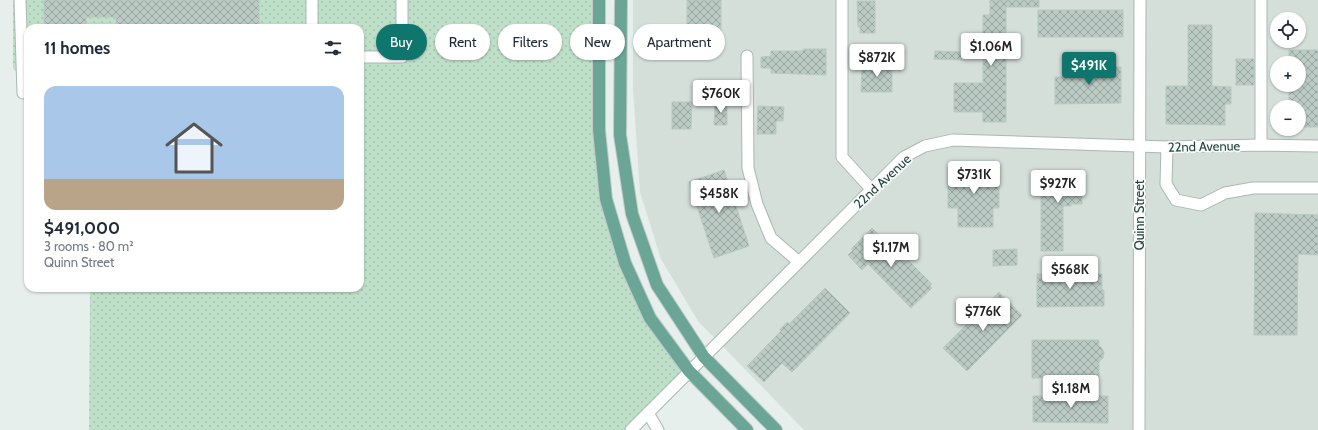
<!DOCTYPE html>
<html lang="en">
<head>
<meta charset="utf-8">
<style>
	:root { --surface:#fff; --page:#f2f2f3; --text:#1f2937; --muted:#747a83; --line:#e0e1e3; --accent:#0f766e }
	body { margin:0; font-family:Cabin,sans-serif; background:var(--page); color:var(--text); height:100vh; display:flex; flex-direction:column; font-size:15px; white-space:nowrap }
	* { box-sizing:border-box; margin:0 }
	p { font-size:13px; color:var(--muted) }
	.icon { flex:none; width:22px; height:22px; fill:none; stroke:currentColor; stroke-width:2; stroke-linecap:round; stroke-linejoin:round }
	.map { position:relative; flex:1; overflow:hidden }
	.drawer { position:absolute; left:24px; top:24px; width:340px; height:268px; display:flex; flex-direction:column; background:var(--surface); border-radius:12px; box-shadow:0 1px 3px #0004 }
	.drawer>* { flex:none }
	.top-card { position:absolute; left:376px; top:24px; width:380px; height:36px; display:flex; gap:8px }
	.tools { position:absolute; left:1270px; top:12px; display:grid; gap:8px }
	.tools a { display:grid; place-items:center; width:36px; height:36px; border-radius:50%; background:var(--surface); box-shadow:0 1px 3px #0004; font-size:20px }
	.price { position:absolute; translate:-50% -34px; padding:0 9px; border-radius:4px; background:#fff; color:#222; font-size:13px; line-height:26px; filter:drop-shadow(0 1px 2px #0008) }
	.price::after { content:''; position:absolute; left:50%; top:24px; width:12px; height:9px; margin-left:-6px; background:inherit; clip-path:polygon(0 0,100% 0,50% 100%) }
	.price.selected { background:var(--accent); color:#fff }
	ul { padding:0; list-style:none }
	li { display:grid; align-content:center; gap:8px; height:212px; padding:0 20px }
	li+li { border-top:1px solid var(--line) }
	li span { display:grid; place-items:center; height:124px; border-radius:12px; color:#555 }
	li>.icon { margin-inline-start:auto }
	span .icon { width:72px; height:72px; fill:#fffc; stroke-width:1 }
	li b { font-size:17px }
	h2 { display:flex; justify-content:space-between; align-items:center; height:48px; padding:0 20px; font-size:17px }
	.chip { padding:0 14px; border-radius:18px; background:var(--surface); box-shadow:0 1px 3px #0004; font-size:14px; line-height:36px }
	.chip.selected { background:var(--accent); color:#fff }
	.map>svg:first-child { display:block }
</style>
</head>
<body>
<div class="map">
<svg width="1318" height="430" viewBox="0 0 1318 430">
	<defs>
		<pattern id="grass-dots" width="8" height="8" patternUnits="userSpaceOnUse"><rect width="8" height="8" fill="#bfe0c8"/><path d="M2 2h.1M6 6h.1" fill="none" stroke="#a4c1ad" stroke-width="1.8" stroke-linecap="round"/></pattern>
		<pattern id="building-cross-hatch" width="8" height="8" patternUnits="userSpaceOnUse"><rect width="8" height="8" fill="#bbcac4"/><path d="M0 0l8 8M0 8l8-8" fill="none" stroke="#98a6a0"/></pattern>
	</defs>
	<rect width="100%" height="100%" fill="#e6efeb"/>
	<path fill="#d4dfda" fill-rule="evenodd" d="M633,0H1318V430H804L698,321L661,259L640,192L633,89ZM1277,19H1299V41H1277ZM1277,63H1299V85H1277ZM1277,107H1299V129H1277Z"/>
	<path fill="url(#grass-dots)" d="M13,0H599L600,119L608,195L624,262L687,370L628,430H89L90,288H360V28H28V87L13,68Z"/>
	<g fill="url(#building-cross-hatch)" stroke="#b8c9c2">
		<path d="M44,0H259V28H116V17H86V28H44Z"/>
		<rect x="687" y="0" width="34" height="53"/>
		<path d="M990,0H1039V7H1006V122H983V112H954V83H983V15H990Z"/>
		<path d="M857,1H875V33H860V27H858Z"/>
		<rect x="1038" y="10" width="85" height="27"/>
		<path d="M1188,25H1212V86L1231,87V104H1225V125L1166,124V86H1188Z"/>
		<path d="M803,49H826V75L771,73V68H761V57L771,56V51H803Z"/>
		<path d="M1289,50H1318V127H1299V107H1289V89H1299V63H1289Z"/>
		<path d="M935,51L962,52V60L934,59Z"/>
		<rect x="1236" y="59" width="18" height="26"/>
		<path d="M862,64H892V92H861Z"/>
		<path d="M1065,67H1121V103L1055,104V77H1065Z"/>
		<path d="M672,102H692L691,129H672Z"/>
		<path d="M715,103H727V125H714Z"/>
		<path d="M758,106L784,107L783,121H776V134H757Z"/>
		<path d="M948,167H999V208H993V227H958V208H948Z"/>
		<path d="M724,170L749,246L714,258L689,182Z"/>
		<path d="M1050,171H1083V184H1085V192H1082V204H1071V206H1063V251H1041V191H1039V173H1050Z"/>
		<path d="M1255,213L1318,215V255L1298,254L1297,335H1254Z"/>
		<path d="M872,228L906,262L908,260L932,284L930,286L932,288L911,308L868,264L862,270L848,255L853,250L851,249Z"/>
		<path d="M1017,249V265L993,266V250Z"/>
		<path d="M1037,274H1102V290H1104V306L1037,307Z"/>
		<path d="M825,288L850,313L792,372L782,363L764,382L747,366L781,331L780,329L787,322L789,324Z"/>
		<path d="M999,292L1022,315L967,371L943,348Z"/>
		<path d="M1032,340H1099V346L1101,347L1104,352L1103,358L1099,362V378H1032Z"/>
		<path d="M1033,396H1108V423L1033,422Z"/>
	</g>
	<g fill="none" stroke-linecap="round" stroke-linejoin="round">
		<g stroke="#a8b8b2" stroke-width="13">
			<g id="minor">
				<path d="M20,0L23,93H28"/>
				<path d="M312,0V28"/>
				<path d="M842,0V157L872,190"/>
				<path d="M1261,0V145"/>
				<path d="M747,56L748,168L757,204L771,238L799,262"/>
				<path d="M360,57H402V0"/>
				<path d="M1167,147L1166,184L1176,200L1201,205L1225,193L1253,188H1318"/>
				<path d="M648,413L658,430"/>
				<path d="M631,430L904,157L925,146L953,140L1167,147L1261,145L1318,146"/>
				<path d="M1139,430L1140,0"/>
			</g>
		</g>
		<g stroke="#c2cac8" stroke-width="14">
			<g id="major">
				<path d="M599,0V130L606,199L625,263L650,318L689,371L747,430"/>
				<path d="M621,0L620,135L632,214L657,285L704,357L776,430"/>
			</g>
		</g>
		<use href="#minor" stroke="#fff" stroke-width="11"/>
		<use href="#major" stroke="#6aa596" stroke-width="12"/>
	</g>
	<g text-anchor="middle" stroke-width="3.5" stroke-linejoin="round" paint-order="stroke">
		<g font-size="13" fill="#24423a" stroke="#f7fbf9">
			<text transform="translate(1204 146) rotate(-1)" y="5">22nd Avenue</text>
			<text transform="translate(882 181) rotate(-43)" y="5">22nd Avenue</text>
			<text transform="translate(1139 215) rotate(-90)" y="5">Quinn Street</text>
		</g>
	</g>
</svg>
<div class="tools">
<a><svg class="icon" aria-label="locate" viewBox="0 0 24 24"><circle cx="12" cy="12" r="6"/><path d="M12 2v4M12 18v4M2 12h4M18 12h4"/></svg></a>
<a>+</a>
<a>−</a>
</div>
<b class="price" style="left:991px;top:67px">$1.06M</b>
<b class="price" style="left:877px;top:78px">$872K</b>
<b class="price selected" style="left:1089px;top:86px">$491K</b>
<b class="price" style="left:721px;top:114px">$760K</b>
<b class="price" style="left:974px;top:195px">$731K</b>
<b class="price" style="left:1058px;top:204px">$927K</b>
<b class="price" style="left:719px;top:214px">$458K</b>
<b class="price" style="left:891px;top:268px">$1.17M</b>
<b class="price" style="left:1070px;top:290px">$568K</b>
<b class="price" style="left:983px;top:332px">$776K</b>
<b class="price" style="left:1071px;top:409px">$1.18M</b>
<div class="top-card">
<a class="chip selected">Buy</a>
<a class="chip">Rent</a>
<a class="chip">Filters</a>
<a class="chip">New</a>
<a class="chip">Apartment</a>
</div>
<section class="drawer">
<h2>11 homes<svg class="icon" aria-label="filters" viewBox="0 0 24 24"><path d="M4 7h16M4 17h16"/><circle cx="9" cy="7" r="2"/><circle cx="15" cy="17" r="2"/></svg></h2>
<ul>
<li><span style="background:linear-gradient(#a9c7e8 75%,#b9a48a 0)"><svg class="icon" aria-label="home" viewBox="0 0 24 24"><path d="M3 11l9-7 9 7M6 9v11h12V9"/></svg></span><div><b>$491,000</b><p>3 rooms · 80 m²</p><p>Quinn Street</p></div></li>
</ul>
</section>
</div>
</body>
</html>
